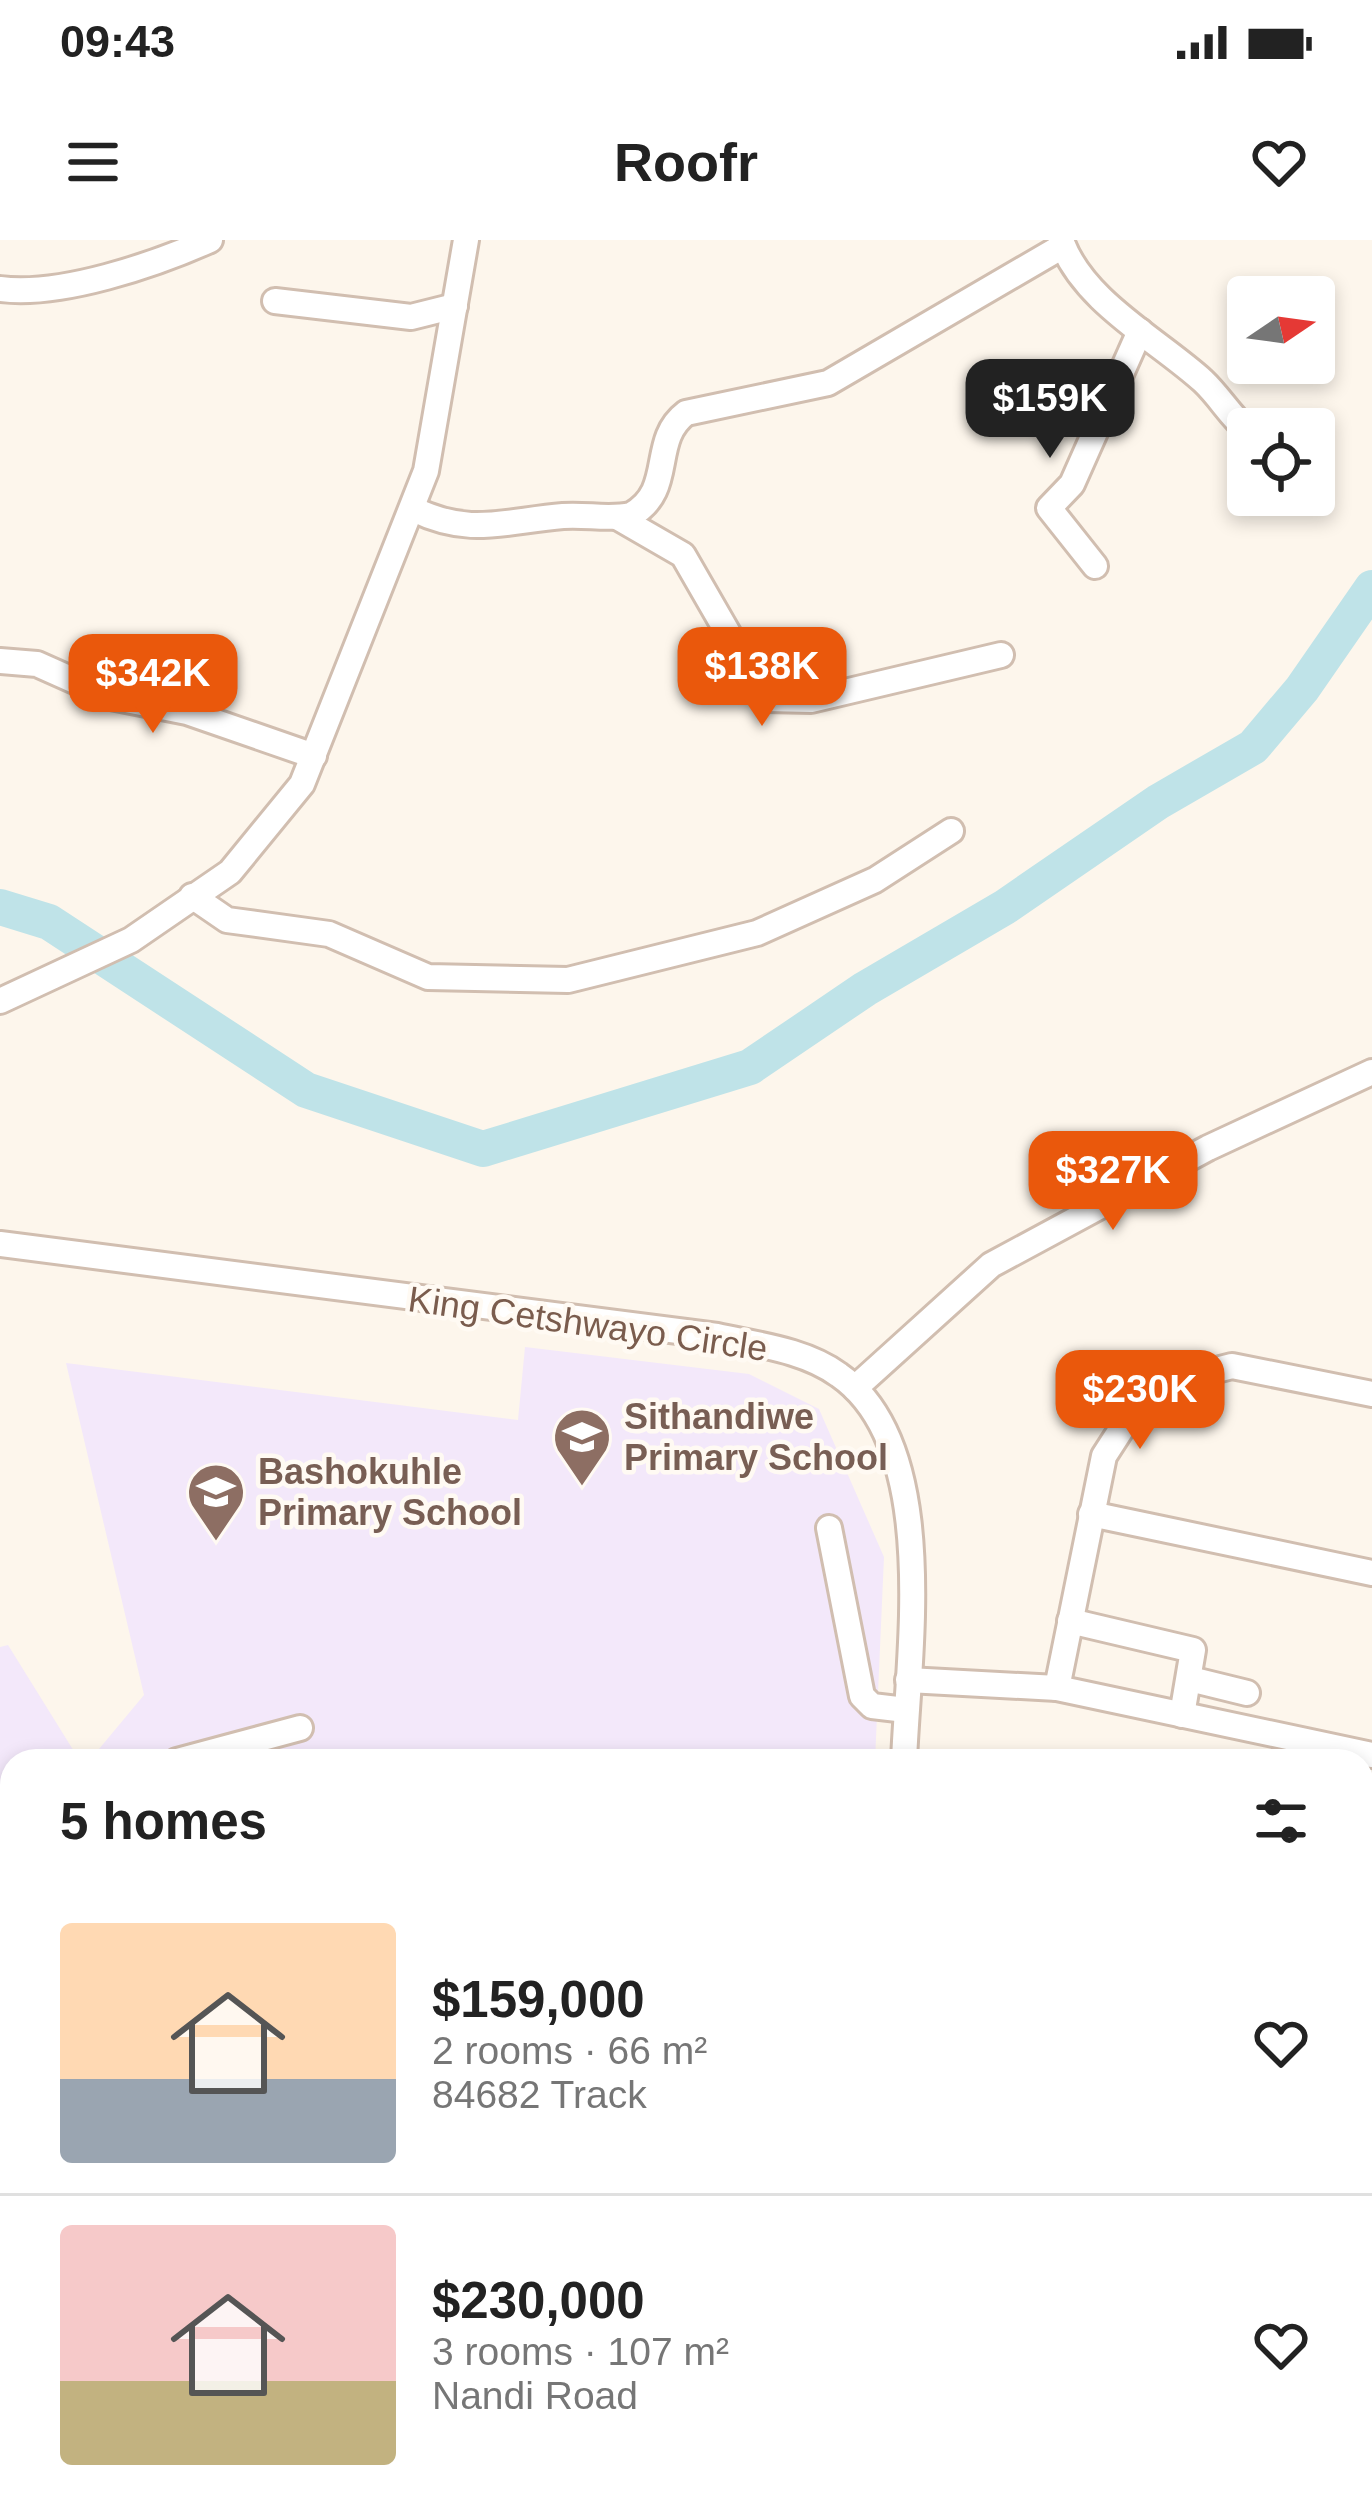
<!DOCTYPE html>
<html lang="en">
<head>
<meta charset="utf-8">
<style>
	:root { --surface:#fff; --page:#f6f6f6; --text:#222; --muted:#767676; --line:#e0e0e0; --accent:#ea580c }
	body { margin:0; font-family:Helvetica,sans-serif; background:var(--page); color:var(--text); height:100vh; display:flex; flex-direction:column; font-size:45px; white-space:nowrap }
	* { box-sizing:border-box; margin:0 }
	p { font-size:39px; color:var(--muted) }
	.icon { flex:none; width:66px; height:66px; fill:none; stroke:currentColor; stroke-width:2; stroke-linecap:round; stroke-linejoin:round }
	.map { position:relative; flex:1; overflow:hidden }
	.panel { position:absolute; left:0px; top:1509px; width:1374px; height:771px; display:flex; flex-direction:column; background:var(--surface); border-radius:36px 36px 0 0; box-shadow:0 6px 18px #0003 }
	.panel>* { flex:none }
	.needle { width:78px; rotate:77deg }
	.buttons { position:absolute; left:1227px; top:36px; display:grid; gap:24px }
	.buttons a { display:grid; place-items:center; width:108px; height:108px; border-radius:12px; background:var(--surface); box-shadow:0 6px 18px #0003; font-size:60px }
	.price { position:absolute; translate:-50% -102px; padding:0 27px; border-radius:24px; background:var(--accent); color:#fff; font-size:39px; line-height:78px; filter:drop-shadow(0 3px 6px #0008) }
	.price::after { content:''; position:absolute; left:50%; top:72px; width:36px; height:27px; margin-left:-18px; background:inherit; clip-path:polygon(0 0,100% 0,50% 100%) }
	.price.current { background:#222; color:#fff }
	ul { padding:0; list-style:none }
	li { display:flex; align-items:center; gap:36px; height:300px; padding:0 60px }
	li+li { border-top:3px solid var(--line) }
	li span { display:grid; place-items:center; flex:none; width:336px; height:240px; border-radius:12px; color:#555 }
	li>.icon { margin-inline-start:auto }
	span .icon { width:144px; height:144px; fill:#fffc; stroke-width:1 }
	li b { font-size:51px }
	h2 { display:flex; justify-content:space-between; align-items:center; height:144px; padding:0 60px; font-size:51px }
	.status { display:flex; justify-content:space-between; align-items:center; height:84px; padding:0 60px; background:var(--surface); direction:ltr }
	.status svg { height:33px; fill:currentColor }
	header { display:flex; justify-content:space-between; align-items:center; height:156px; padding:0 60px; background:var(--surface); font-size:54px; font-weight:800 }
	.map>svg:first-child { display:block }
</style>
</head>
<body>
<div class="status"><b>09:43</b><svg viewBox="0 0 49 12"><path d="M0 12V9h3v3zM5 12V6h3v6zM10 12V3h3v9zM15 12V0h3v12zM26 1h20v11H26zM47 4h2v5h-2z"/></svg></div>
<header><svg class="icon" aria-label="menu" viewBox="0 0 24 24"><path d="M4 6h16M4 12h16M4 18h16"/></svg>Roofr<svg class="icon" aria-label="heart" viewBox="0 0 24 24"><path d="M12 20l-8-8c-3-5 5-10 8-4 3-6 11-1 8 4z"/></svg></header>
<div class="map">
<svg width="1372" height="2279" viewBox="0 0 1372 2279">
	<rect width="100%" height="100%" fill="#fdf6ec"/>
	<g fill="#f3e8fa">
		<path d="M525,1107L749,1134L819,1169L884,1317L875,1521H89L144,1455L66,1123L518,1180Z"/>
		<path d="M8,1405L80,1521H12V1864L0,1867V1407Z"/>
	</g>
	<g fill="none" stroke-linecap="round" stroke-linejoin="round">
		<g stroke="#a5d3da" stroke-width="6">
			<path d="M1362,2175L1372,2172"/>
			<path d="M284,2279L310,2268"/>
		</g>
		<path stroke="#bfe3e8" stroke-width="36" d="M0,667L49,682L306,850L483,909L750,827L865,749L1005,667L1158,562L1253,507L1302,449L1372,348"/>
		<g stroke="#d1beb0" stroke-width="30">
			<g id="minor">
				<path d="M1061,0C1082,61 1158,100 1203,141C1220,157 1231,177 1248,191"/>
				<path d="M0,49C60,57 154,25 210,0"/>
				<path d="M275,61L411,77L455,66"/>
				<path d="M413,269C470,297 504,281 563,276C586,274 608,280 631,275C676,250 649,201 686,173L828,143L1063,6"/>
				<path d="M619,278L683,315L766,459L811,460L1001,415"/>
				<path d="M1095,326L1049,268L1072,244L1140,91"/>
				<path d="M0,421L37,424L111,457L187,472L314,516"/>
				<path d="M192,656L227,680L329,694L428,737L568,740L757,693L875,640L951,591"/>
				<path d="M0,761L131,700L230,632L302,544L426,231L466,0"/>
				<path d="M0,1004L717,1096C758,1105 805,1110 839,1135C941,1206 908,1414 904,1521"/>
				<path d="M855,1148L991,1025L1208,908L1372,832"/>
				<path d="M1091,1274L1372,1333"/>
				<path d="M829,1288L862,1456L872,1466L906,1470"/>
				<path d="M1070,1381L1193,1410L1182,1475"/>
				<path d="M1190,1439L1247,1453"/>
				<path d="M908,1440L1057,1448L1372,1515"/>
				<path d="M1057,1448L1104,1216L1133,1171L1169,1142L1232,1126L1372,1154"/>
				<path d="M177,1521L300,1488"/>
				<path d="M1362,1695L1372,1698"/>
				<path d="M1362,1915L1372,1909"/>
				<path d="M0,1928L12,1931"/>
				<path d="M1362,1975L1372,2002"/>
				<path d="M1362,2037L1372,2034"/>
				<path d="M0,2118L12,2110"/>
				<path d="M73,2279L91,2268"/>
				<path d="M633,2279L661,2268"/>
				<path d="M843,2279L848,2268"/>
				<path d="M1261,2279L1279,2268"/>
			</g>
		</g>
		<use href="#minor" stroke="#fff" stroke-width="24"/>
	</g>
	<defs>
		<g id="school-pin" transform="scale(3)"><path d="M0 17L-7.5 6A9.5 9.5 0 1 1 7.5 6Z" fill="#8d6e63" stroke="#fffaf3"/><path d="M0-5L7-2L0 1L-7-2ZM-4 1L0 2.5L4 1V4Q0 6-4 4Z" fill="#fff"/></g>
	</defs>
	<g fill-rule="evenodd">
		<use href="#school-pin" x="582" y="1197"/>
		<use href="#school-pin" x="216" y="1252"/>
	</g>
	<g text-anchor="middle" stroke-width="9" stroke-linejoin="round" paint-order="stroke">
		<g font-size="36" fill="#7a5c4d" stroke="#fffaf3">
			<text transform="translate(588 1083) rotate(8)" y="13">King Cetshwayo Circle</text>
		</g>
		<g font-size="36" font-weight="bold" fill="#785e54" stroke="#fffaf3" text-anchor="start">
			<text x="624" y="1189">Sithandiwe<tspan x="624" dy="41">Primary School</tspan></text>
			<text x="258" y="1244">Bashokuhle<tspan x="258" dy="41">Primary School</tspan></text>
		</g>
	</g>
</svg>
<div class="buttons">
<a><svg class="needle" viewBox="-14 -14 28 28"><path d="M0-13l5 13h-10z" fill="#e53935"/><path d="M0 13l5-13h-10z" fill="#767676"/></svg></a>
<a><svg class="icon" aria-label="locate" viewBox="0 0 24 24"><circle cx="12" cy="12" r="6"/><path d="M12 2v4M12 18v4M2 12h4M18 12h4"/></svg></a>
</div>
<b class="price current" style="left:1050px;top:221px">$159K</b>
<b class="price" style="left:762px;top:489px">$138K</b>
<b class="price" style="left:153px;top:496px">$342K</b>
<b class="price" style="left:1113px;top:993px">$327K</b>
<b class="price" style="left:1140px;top:1212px">$230K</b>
<section class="panel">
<h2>5 homes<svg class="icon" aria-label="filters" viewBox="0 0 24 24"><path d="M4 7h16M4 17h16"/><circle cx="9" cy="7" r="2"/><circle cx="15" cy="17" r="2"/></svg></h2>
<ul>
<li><span style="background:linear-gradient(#ffd9b3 65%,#9aa5b1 0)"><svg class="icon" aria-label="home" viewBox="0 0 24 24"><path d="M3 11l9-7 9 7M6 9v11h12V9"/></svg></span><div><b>$159,000</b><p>2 rooms · 66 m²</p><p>84682 Track</p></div><svg class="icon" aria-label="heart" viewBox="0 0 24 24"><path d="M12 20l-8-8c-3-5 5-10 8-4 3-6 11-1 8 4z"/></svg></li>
<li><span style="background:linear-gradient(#f6c9c9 65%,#c2b280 0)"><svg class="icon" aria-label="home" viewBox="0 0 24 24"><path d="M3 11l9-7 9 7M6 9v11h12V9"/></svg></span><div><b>$230,000</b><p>3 rooms · 107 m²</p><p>Nandi Road</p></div><svg class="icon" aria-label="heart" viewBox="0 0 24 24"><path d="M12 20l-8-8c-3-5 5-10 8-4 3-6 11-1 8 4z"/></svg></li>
</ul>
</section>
</div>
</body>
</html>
